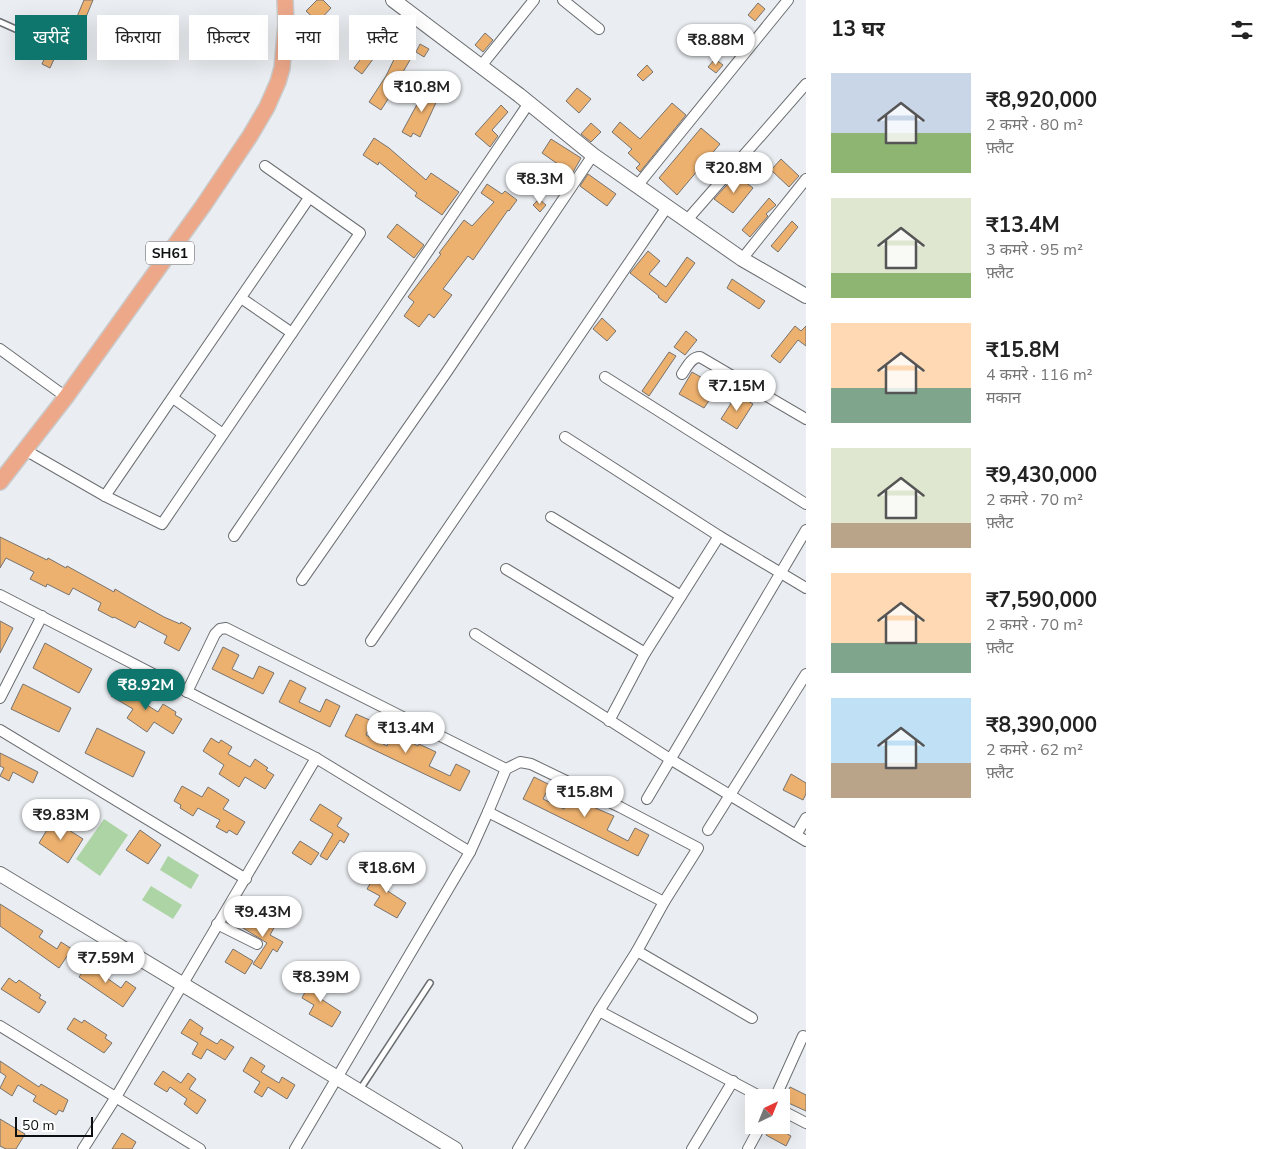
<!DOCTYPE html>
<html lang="hi">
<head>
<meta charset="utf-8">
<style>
	:root { --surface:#fff; --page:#f6f6f6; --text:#222; --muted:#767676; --accent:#0f766e }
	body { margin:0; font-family:"Nunito Sans","Noto Sans Devanagari",sans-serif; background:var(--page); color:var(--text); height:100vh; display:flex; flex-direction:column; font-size:19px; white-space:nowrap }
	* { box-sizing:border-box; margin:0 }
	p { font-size:16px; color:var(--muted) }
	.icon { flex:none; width:28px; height:28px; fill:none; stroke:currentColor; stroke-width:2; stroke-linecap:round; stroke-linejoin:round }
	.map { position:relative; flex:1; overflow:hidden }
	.panel { display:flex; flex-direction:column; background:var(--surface); width:475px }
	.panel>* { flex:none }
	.top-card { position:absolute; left:15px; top:15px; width:475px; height:45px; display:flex; gap:10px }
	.needle { width:32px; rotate:43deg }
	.tools { position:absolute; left:745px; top:1089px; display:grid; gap:10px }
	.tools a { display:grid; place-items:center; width:45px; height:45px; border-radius:0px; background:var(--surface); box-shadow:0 5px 20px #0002; font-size:25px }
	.scale { position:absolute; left:15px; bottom:12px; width:78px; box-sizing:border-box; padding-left:5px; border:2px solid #0e0f10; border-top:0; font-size:14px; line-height:18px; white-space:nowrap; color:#0e0f10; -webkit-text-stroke:4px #fff; paint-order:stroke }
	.price { position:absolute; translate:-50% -42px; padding:0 11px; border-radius:18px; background:#fff; color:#222; font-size:16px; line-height:32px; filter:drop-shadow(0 1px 2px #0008) }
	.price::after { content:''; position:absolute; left:50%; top:30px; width:15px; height:11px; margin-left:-8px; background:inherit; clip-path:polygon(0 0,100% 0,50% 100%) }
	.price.selected { background:var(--accent); color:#fff }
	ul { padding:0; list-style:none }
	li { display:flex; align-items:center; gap:15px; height:125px; padding:0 25px }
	li span { display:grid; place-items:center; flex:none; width:140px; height:100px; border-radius:0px; color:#555 }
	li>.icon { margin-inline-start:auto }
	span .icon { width:60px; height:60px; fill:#fffc; stroke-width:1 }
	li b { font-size:21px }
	h2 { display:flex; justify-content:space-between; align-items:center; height:60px; padding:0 25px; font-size:21px }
	.pill { padding:0 18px; border-radius:0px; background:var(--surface); box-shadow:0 5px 20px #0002; font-size:18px; line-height:45px }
	.pill.selected { background:var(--accent); color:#fff }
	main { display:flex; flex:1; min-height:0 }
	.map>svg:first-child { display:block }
</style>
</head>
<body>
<main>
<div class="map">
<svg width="806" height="1149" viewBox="0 0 806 1149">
	<rect width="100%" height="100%" fill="#eaedf1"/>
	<g fill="#add4a5">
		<path d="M104,819L128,835L100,876L76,859Z"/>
		<path d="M168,856L199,875L191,889L160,870Z"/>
		<path d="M151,886L182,905L173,919L142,900Z"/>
	</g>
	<g fill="#edb16f" stroke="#767370">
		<path d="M84,0H93L84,22L76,19Z"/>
		<path d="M317,0H323L331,8L318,22L306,11Z"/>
		<path d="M758,3L765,9L755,21L748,15Z"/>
		<path d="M389,21L409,37L392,56L382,47L362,74L354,68Z"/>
		<path d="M54,27L66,31L61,44L50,68L42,64L51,44L49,43Z"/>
		<path d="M740,30L746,38L736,45L730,38Z"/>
		<path d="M485,33L493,40L483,52L475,45Z"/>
		<path d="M420,44L429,49L424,57L416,52Z"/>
		<path d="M397,53L410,60L396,84L397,85L381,110L369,102L386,76Z"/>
		<path d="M715,59L723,65L716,73L708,67Z"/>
		<path d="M647,65L653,72L643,81L637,75Z"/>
		<path d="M427,86L440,94L420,137L413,133L411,137L402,132Z"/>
		<path d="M577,88L591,99L579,113L566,101Z"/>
		<path d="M672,103L686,115L640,172L636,168L640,164L628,153L632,149L612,132L620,122L640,139Z"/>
		<path d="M501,105L508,112L492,130L498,136L490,147L475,134Z"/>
		<path d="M591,123L601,132L591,142L581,134Z"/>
		<path d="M701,128L720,144L677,195L659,178Z"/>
		<path d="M374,138L389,148L426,180L431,173L459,192L442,215L415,196L417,193L379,162L378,165L363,155Z"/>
		<path d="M551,139L581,158L572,174L542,153Z"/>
		<path d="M781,159L799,176L789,187L771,170Z"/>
		<path d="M539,172L553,185L542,198L528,185Z"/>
		<path d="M588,174L616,194L607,206L580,186Z"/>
		<path d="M736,175L753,188L733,213L714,199Z"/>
		<path d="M487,184L502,194L505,191L517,200L509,211L508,210L473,260L468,256L443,289L452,295L434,318L429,314L419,327L404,316L414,302L408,297L441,254L439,253L464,220L472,226L494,202L481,193Z"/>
		<path d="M769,198L776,205L766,214L768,216L750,237L742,230Z"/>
		<path d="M539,199L546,205L540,212L533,205Z"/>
		<path d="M792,221L798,227L778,252L771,246Z"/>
		<path d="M397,224L424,245L414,258L387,237Z"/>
		<path d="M648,251L660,261L649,274L666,287L687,257L695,263L666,303L658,297L659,296L630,273Z"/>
		<path d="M732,279L765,301L759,309L727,288Z"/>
		<path d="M602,318L616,331L607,341L593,329Z"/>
		<path d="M795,326L801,331L806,326V346L798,340L780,363L771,356Z"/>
		<path d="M686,331L697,340L685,355L674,347Z"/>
		<path d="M669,352L676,356L649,396L642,391Z"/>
		<path d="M692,372L718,387L704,408L679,394Z"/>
		<path d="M737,394L753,404L737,429L721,419Z"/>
		<path d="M0,537L47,560L48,558L66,568L67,566L114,592L115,589L125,595L164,617L180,624L181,622L191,628L179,651L164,643L167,636L139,621L135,628L114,617L113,618L98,610L101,603L73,588L69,595L47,584L46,587L30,579L34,572L6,558L0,568Z"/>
		<path d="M0,621L13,628L0,653Z"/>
		<path d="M45,643L92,669L79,693L33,668Z"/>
		<path d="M223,647L239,655L232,669L253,679L259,666L274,673L263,694L212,669Z"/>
		<path d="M290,680L306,688L299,702L320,712L326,699L340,706L330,727L279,702Z"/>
		<path d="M119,682L128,688L130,685L140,691L136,698L158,712L163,704L176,712L175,715L182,719L173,734L154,722L147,732L127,718L133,709L111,696Z"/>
		<path d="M23,684L71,708L59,732L11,709Z"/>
		<path d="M356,714L372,721L366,735L387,746L393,733L418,746L419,744L436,752L429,766L450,776L456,764L470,771L460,791L345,736Z"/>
		<path d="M97,728L145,752L133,777L85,753Z"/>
		<path d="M211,738L219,743L221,740L232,747L228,754L250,767L255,759L268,768L266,770L274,775L265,789L245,777L239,787L219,774L224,765L203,751Z"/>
		<path d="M0,753L38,772L33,783L13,772L9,781L0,776L4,768L0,766Z"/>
		<path d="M791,774L806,783V794L803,800L783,790Z"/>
		<path d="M534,777L550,785L543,799L564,809L570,797L614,816L607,830L628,841L635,828L649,835L638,856L523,799Z"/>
		<path d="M182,786L202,797L208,787L229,800L223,809L245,822L237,835L229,830L227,833L216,827L220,820L198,808L193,816L180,808L181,805L174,801Z"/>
		<path d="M320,804L342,818L337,826L349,834L344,843L340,840L327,860L320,856L333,834L310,820Z"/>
		<path d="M53,820L83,839L68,863L39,843Z"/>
		<path d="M140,830L161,845L148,864L126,850Z"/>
		<path d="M300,841L319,853L311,865L292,853Z"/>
		<path d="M405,857L424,869L417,881L397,869Z"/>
		<path d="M389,862L396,867L383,888L406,903L397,918L374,905L380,896L367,889L372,880L377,882Z"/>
		<path d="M0,904L43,931L39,937L57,949L61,942L72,949L59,968L0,926Z"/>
		<path d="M253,913L275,926L270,935L283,942L277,952L273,949L261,969L253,964L267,943L243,928Z"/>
		<path d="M233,949L253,961L245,974L225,962Z"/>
		<path d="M91,959L108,970L104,976L121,988L126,981L136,988L123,1007L79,977Z"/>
		<path d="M339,966L359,978L352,990L332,979Z"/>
		<path d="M324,971L331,976L318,997L341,1012L332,1027L309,1014L314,1005L302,998L307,988L312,991Z"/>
		<path d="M9,978L16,983L19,980L41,995L39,998L46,1002L39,1013L1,989Z"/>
		<path d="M74,1018L82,1023L84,1020L107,1035L105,1038L112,1043L104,1053L67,1029Z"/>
		<path d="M190,1019L203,1028L200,1034L217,1044L221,1039L234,1047L225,1060L207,1049L201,1059L192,1054L198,1043L181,1033Z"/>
		<path d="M251,1057L265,1066L261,1072L279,1083L282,1077L295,1085L287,1099L268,1087L262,1097L254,1092L260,1082L243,1071Z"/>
		<path d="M0,1061L39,1087L41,1084L68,1100L63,1112L59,1110L56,1115L33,1101L36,1096L18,1085L12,1096L0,1088L6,1076L0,1072Z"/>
		<path d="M163,1071L181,1083L188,1073L196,1079L189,1089L206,1100L197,1114L184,1104L187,1099L170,1087L167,1092L154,1084Z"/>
		<path d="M790,1087L806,1095V1111L784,1101Z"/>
		<path d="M0,1119L25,1134L16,1149H6L0,1146Z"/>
		<path d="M771,1125L791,1136L786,1146L766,1135Z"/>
		<path d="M122,1133L136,1142L132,1149H112Z"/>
	</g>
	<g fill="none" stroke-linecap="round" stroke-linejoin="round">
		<g stroke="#6b6e71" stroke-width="8">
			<g id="lane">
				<path d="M0,22L38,39"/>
				<path d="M359,1091L430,983"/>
			</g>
		</g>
		<g stroke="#6b6e71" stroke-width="12">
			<g id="street">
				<path d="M563,0L599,29"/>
				<path d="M481,66L534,0"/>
				<path d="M637,186L788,0"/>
				<path d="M687,220L806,84"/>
				<path d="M742,259L806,179"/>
				<path d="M241,298L292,333"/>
				<path d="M0,349L66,397"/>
				<path d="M682,374C687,367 691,357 700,357L806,419"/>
				<path d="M605,377L806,504"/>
				<path d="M173,398L223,434"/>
				<path d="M565,437L719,536L806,588"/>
				<path d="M25,450L105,496L162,524L360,233L265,166"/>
				<path d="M105,496L309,198"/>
				<path d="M551,517L681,596"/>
				<path d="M234,536L529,103"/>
				<path d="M506,569L645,653"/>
				<path d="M302,580L446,373L593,155"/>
				<path d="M0,595L316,758L470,852"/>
				<path d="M475,634L670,759L806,841"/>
				<path d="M371,641L667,207"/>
				<path d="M187,692L215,634L220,629L226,628L506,769L488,812L664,902L698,848L620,807L531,764L520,762L506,769"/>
				<path d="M0,698L42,616"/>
				<path d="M609,721L645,653L719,536"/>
				<path d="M0,730L246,879"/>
				<path d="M647,799L806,530"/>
				<path d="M708,830L806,674"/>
				<path d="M796,835L806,818"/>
				<path d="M217,924L257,944"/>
				<path d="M637,951L752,1018"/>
				<path d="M599,1011L763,1098"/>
				<path d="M0,1026L200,1149"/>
				<path d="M775,1098L803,1036L806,1037"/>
				<path d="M781,1110L806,1123"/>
				<path d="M83,1149L116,1097L316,758"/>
				<path d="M295,1149L470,852L488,812"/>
				<path d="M518,1149L599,1011L637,951L664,902"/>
				<path d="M692,1149L733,1081"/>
				<path d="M748,1149L761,1125"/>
			</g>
		</g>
		<g stroke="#6b6e71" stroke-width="16">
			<g id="secondary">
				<path d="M393,0L519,95L593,155L742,259L806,296"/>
				<path d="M0,874L455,1149"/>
			</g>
		</g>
		<g stroke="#cacaca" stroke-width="18">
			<path id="primary" d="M0,482L66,397L203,206L250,136L267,107L278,82L282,68L286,24L285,0"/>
		</g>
		<use href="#lane" stroke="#fff" stroke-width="5"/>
		<use href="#street" stroke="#fff" stroke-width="10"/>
		<use href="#secondary" stroke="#fff" stroke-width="14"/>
		<use href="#primary" stroke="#eda88a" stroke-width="15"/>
	</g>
	<g text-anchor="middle" stroke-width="5" stroke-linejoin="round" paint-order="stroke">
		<rect fill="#fff" stroke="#565758" stroke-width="1" x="146" y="241.5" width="48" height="23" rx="4"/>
		<g font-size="14" font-weight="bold" fill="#0e0f10">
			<text x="170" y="258">SH61</text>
		</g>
	</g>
</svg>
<div class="tools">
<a><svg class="needle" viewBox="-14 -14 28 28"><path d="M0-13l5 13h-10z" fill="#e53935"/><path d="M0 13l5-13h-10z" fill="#767676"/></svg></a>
</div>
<div class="scale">50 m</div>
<b class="price" style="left:716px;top:66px">₹8.88M</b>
<b class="price" style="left:422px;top:113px">₹10.8M</b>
<b class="price" style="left:734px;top:194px">₹20.8M</b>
<b class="price" style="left:540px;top:205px">₹8.3M</b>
<b class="price" style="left:737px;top:412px">₹7.15M</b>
<b class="price selected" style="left:146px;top:711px">₹8.92M</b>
<b class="price" style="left:406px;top:754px">₹13.4M</b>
<b class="price" style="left:585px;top:818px">₹15.8M</b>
<b class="price" style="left:61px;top:841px">₹9.83M</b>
<b class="price" style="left:387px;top:894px">₹18.6M</b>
<b class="price" style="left:263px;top:938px">₹9.43M</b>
<b class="price" style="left:106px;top:984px">₹7.59M</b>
<b class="price" style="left:321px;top:1003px">₹8.39M</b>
<div class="top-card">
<a class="pill selected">खरीदें</a>
<a class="pill">किराया</a>
<a class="pill">फ़िल्टर</a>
<a class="pill">नया</a>
<a class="pill">फ़्लैट</a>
</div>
</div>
<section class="panel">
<h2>13 घर<svg class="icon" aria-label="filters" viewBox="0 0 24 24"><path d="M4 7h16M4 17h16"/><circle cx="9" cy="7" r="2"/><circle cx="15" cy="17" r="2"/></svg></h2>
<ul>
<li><span style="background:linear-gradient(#c9d6e8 60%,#8fb573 0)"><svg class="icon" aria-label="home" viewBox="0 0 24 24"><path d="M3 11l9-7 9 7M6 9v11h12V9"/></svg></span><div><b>₹8,920,000</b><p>2 कमरे · 80 m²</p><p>फ़्लैट</p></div></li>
<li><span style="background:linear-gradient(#dfe7d0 75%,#8fb573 0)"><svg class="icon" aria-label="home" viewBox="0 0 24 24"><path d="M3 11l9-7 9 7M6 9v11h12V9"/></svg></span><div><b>₹13.4M</b><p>3 कमरे · 95 m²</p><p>फ़्लैट</p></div></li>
<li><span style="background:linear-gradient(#ffd9b3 65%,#7fa58c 0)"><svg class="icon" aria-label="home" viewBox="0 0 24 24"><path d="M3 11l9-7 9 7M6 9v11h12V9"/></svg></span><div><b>₹15.8M</b><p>4 कमरे · 116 m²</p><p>मकान</p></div></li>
<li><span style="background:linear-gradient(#dfe7d0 75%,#b9a48a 0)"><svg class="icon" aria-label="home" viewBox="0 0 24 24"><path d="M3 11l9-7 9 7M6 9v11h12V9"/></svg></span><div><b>₹9,430,000</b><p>2 कमरे · 70 m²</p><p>फ़्लैट</p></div></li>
<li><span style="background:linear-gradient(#ffd9b3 70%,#7fa58c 0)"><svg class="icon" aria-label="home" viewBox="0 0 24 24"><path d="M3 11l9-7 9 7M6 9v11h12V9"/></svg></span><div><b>₹7,590,000</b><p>2 कमरे · 70 m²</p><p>फ़्लैट</p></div></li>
<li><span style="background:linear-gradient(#bfe0f5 65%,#b9a48a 0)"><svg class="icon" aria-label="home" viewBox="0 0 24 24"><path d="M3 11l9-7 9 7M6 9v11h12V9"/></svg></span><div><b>₹8,390,000</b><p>2 कमरे · 62 m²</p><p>फ़्लैट</p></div></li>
</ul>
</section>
</main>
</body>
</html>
